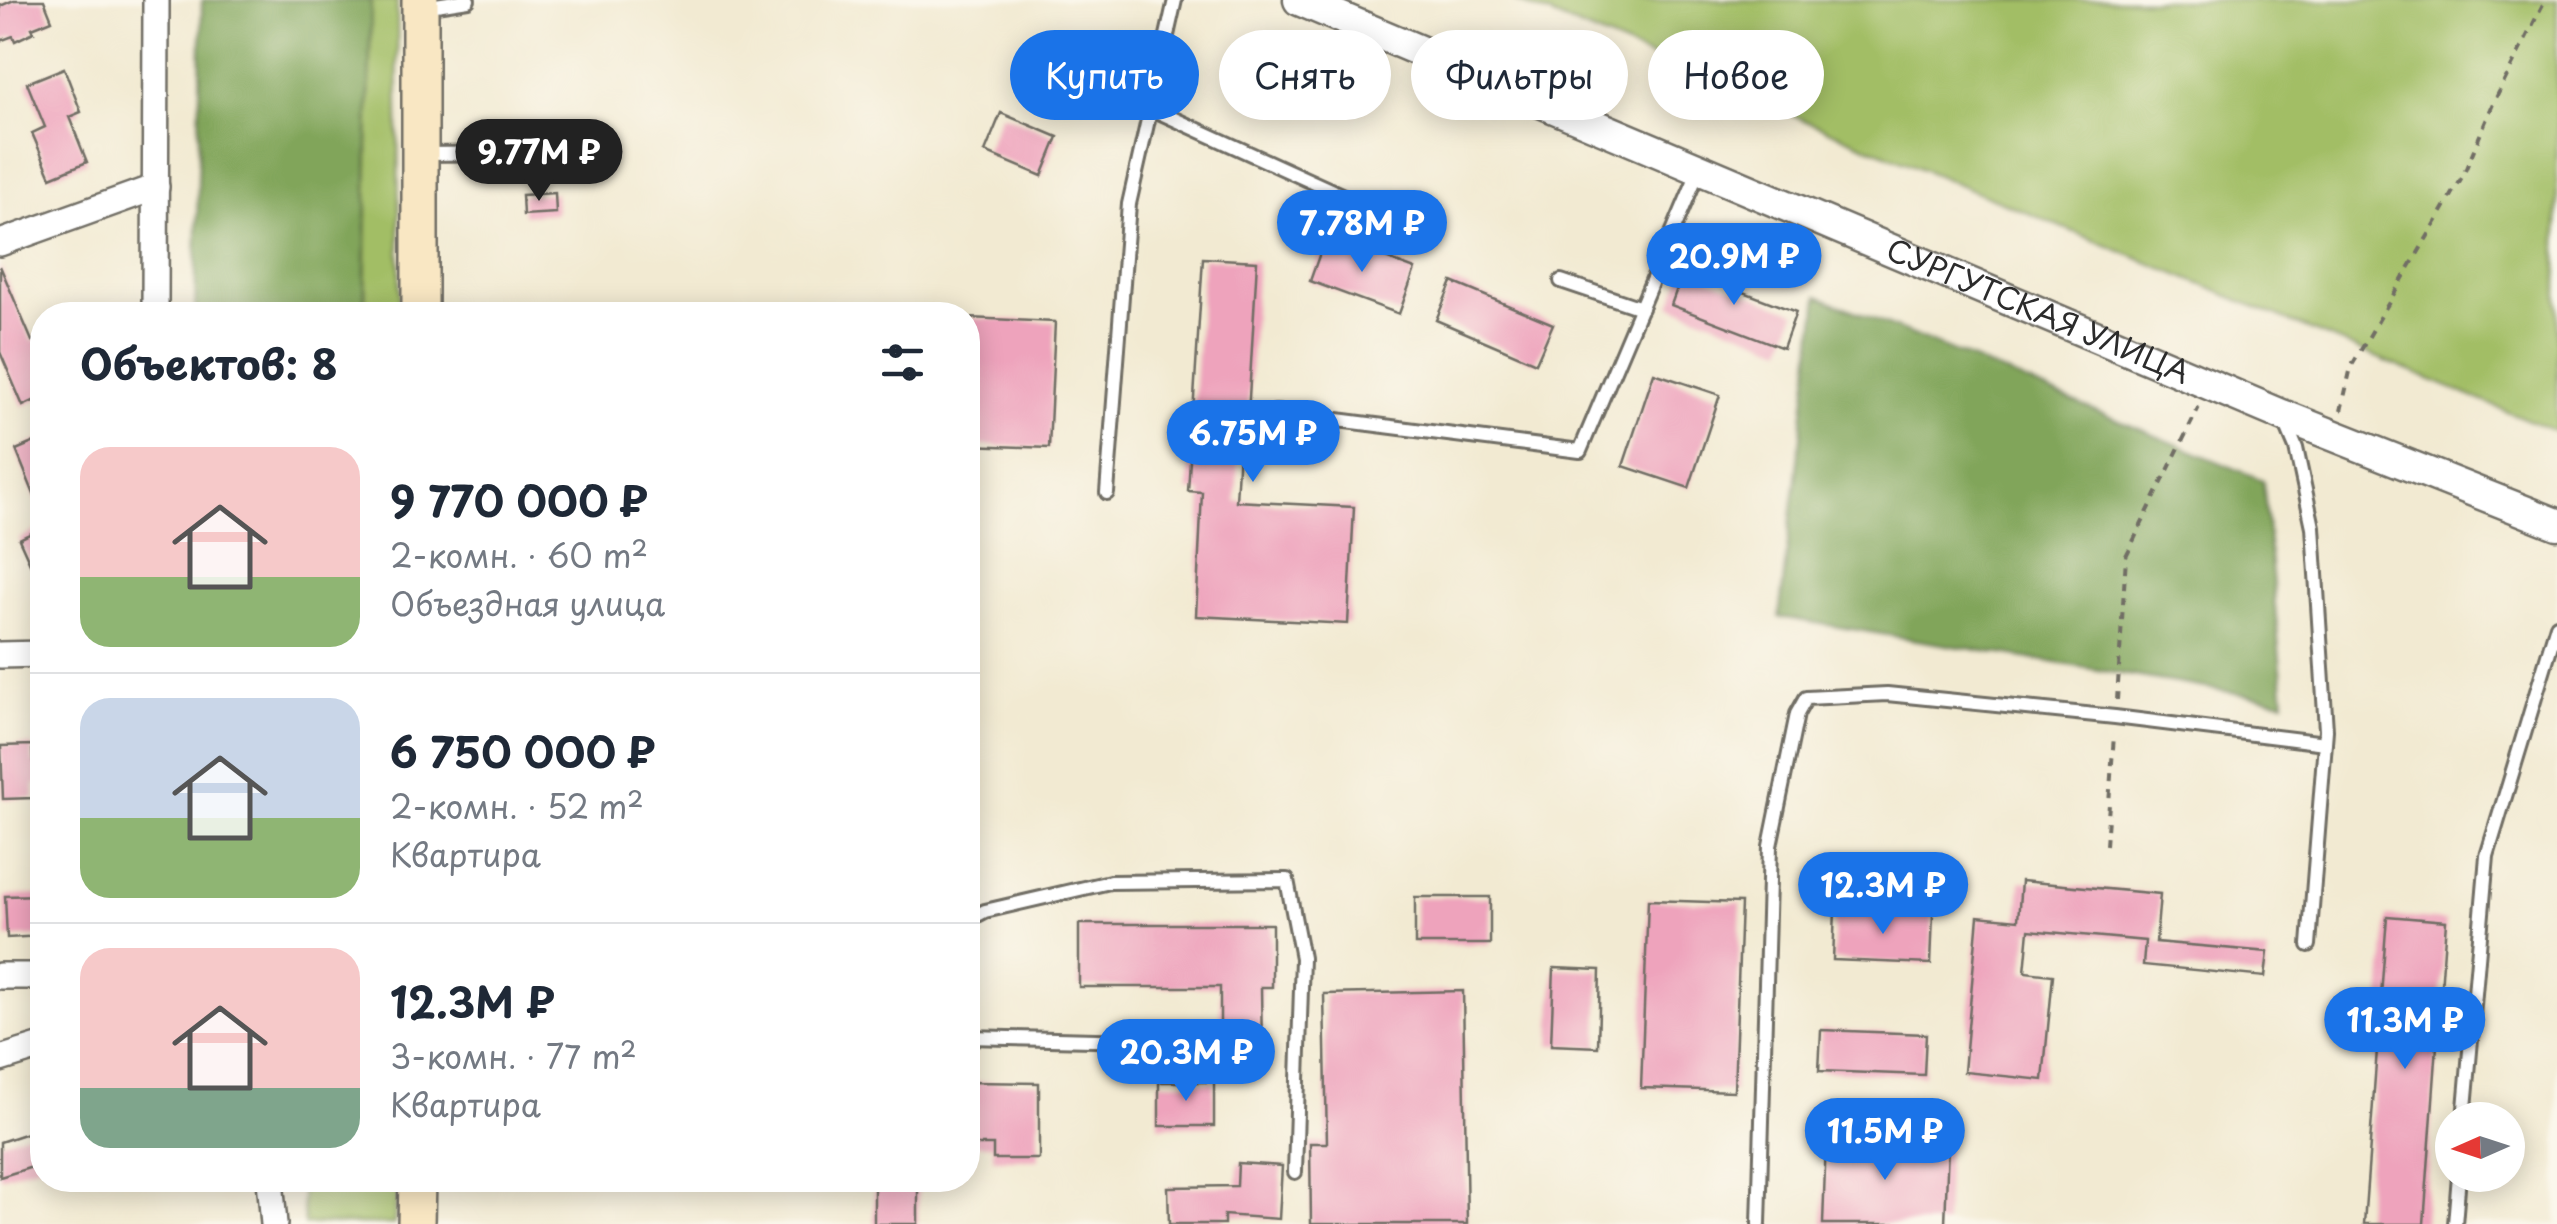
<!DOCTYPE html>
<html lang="ru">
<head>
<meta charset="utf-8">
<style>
	:root { --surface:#fff; --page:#f6f6f7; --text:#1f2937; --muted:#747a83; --line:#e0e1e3; --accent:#1a73e8 }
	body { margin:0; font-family:"Playpen Sans",sans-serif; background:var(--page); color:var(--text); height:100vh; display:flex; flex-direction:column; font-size:38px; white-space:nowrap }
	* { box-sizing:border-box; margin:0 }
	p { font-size:32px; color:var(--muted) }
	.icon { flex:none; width:55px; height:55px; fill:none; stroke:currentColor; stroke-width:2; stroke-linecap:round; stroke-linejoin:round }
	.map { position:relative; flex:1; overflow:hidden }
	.details { position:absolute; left:30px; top:302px; width:950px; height:890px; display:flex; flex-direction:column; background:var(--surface); border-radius:40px; box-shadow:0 5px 25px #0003 }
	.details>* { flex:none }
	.top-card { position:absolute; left:1010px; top:30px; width:950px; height:90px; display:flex; gap:20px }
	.needle { width:65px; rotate:267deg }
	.buttons { position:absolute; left:2435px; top:1102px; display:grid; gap:20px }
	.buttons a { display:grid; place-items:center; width:90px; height:90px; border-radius:50%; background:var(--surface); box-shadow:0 5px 25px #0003; font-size:50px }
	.price { position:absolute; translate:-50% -85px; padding:0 22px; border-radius:35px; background:var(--accent); color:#fff; font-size:32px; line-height:65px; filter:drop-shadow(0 2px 5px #0008) }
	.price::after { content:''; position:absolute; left:50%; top:60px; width:30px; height:22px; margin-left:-15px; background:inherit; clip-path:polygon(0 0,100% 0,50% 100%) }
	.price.on { background:#222; color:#fff }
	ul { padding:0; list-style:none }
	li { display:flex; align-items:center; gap:30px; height:250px; padding:0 50px }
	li+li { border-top:2px solid var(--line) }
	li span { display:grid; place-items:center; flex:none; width:280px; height:200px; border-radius:30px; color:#555 }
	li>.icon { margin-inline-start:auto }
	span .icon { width:120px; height:120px; fill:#fffc; stroke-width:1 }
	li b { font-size:42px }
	h2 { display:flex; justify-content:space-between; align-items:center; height:120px; padding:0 50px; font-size:42px }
	.tag { padding:0 35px; border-radius:45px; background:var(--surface); box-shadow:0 5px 25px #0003; font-size:35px; line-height:90px }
	.tag.on { background:var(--accent); color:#fff }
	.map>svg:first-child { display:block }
</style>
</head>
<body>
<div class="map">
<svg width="2557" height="1224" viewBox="0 0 2557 1224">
	<rect width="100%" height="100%" fill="#fbf7ec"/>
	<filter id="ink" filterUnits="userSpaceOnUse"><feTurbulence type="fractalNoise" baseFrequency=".01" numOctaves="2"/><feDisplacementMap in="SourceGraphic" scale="20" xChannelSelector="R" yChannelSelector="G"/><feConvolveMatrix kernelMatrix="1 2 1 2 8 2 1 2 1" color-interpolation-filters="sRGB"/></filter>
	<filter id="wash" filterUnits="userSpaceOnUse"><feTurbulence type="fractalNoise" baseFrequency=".0048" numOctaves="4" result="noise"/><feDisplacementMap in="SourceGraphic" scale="40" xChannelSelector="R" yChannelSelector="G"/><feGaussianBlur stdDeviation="2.25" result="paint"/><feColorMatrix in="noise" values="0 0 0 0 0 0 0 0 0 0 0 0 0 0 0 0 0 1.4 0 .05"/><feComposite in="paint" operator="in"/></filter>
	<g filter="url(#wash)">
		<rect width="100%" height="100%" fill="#f2ead2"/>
		<g fill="#a2be65" stroke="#667448" stroke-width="2.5">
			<path d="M371,0H397L400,315H365Z"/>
			<path d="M1514,0H2557V432Z"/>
			<path d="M301,1180H399L394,1224H304Z"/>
		</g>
		<g fill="#81a55a" stroke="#566842" stroke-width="2.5">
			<path d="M202,0H371L364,315H195Z"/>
			<path d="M1818,296L2263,480L2284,701L1779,617Z"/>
		</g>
		<g id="blocks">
			<g fill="#eea3bc">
				<path d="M14,0H44L52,20L32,28L34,32L15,41L13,36L0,41V6Z"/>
				<path d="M64,68L81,112L69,117L87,162L51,177L32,133L45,127L27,83Z"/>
				<path d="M1001,113L1058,137L1042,176L985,152Z"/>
				<path d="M555,193L556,213L523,215L522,195Z"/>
				<path d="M1326,236L1415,269L1399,314L1310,281Z"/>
				<path d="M1203,258L1257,261L1247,432L1240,431L1236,501L1354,507L1348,624L1196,616L1202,492L1188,491Z"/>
				<path d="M0,266L32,341L42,336V397L23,406L0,352Z"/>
				<path d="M1684,269L1796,312L1783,348L1671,305Z"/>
				<path d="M1452,282L1553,324L1536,363L1436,320Z"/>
				<path d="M968,318L1055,322L1049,448L968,445Z"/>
				<path d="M1654,373L1720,395L1689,488L1623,466Z"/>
				<path d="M42,439V514L16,450Z"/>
				<path d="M42,528V590L19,539Z"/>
				<path d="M32,745L33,762H42V784L34,785V798L3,799L1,746Z"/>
				<path d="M2021,881L2160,894L2156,942L2268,952L2265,977L2143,965L2145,941L2029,930L2025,972L2053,975L2043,1080L1964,1072L1978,916L2018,920Z"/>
				<path d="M40,895L42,936L7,938L5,896Z"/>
				<rect x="1415" y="897" width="75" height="47"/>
				<path d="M1648,900L1741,903L1734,1091L1641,1088Z"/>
				<path d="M1835,910L1933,914L1931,964L1833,960Z"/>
				<path d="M2387,916L2446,921L2424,1224H2364Z"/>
				<path d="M1079,924H1272V987H1261L1262,1051L1220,1052V987H1079Z"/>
				<path d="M1554,968L1600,970L1598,1047L1551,1045Z"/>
				<path d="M1463,991L1467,1224H1311L1310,1143H1327L1324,994Z"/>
				<path d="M1821,1030L1926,1034L1924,1075L1819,1071Z"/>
				<path d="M968,1082L1039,1083V1159H993V1145H968Z"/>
				<rect x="1159" y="1082" width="55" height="44"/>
				<path d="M42,1128V1164L0,1177V1142Z"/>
				<path d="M1826,1140L1948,1145L1945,1224H1823Z"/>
				<path d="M1238,1163L1282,1166L1279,1219L1224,1215V1224H1169L1168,1187L1237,1186Z"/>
				<rect x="874" y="1180" width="44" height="44"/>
			</g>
		</g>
	</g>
	<g filter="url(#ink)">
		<use href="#blocks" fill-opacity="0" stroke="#716e65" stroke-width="2.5"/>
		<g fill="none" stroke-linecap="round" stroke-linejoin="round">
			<g stroke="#716e65" stroke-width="18">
				<g id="service">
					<path d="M423,7L468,0"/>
					<path d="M1150,108L1407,225"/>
					<path d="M425,154L517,153"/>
					<path d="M1561,281L1641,308"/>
					<path d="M1275,412L1580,451L1699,170"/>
					<path d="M2285,422L2296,448L2313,527L2326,730L2309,945"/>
					<path d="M1107,493L1129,204L1175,0"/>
					<path d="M968,920L985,911L1110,882L1287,880L1302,958L1295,1172"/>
					<path d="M968,1037L1137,1041"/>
					<path d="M2464,1120L2487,856L2557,625"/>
					<path d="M1759,1224L1770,846L1797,714L1806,698L1887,694L2115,717L2325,743"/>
					<path d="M2455,1224L2459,1175"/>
				</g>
			</g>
			<g stroke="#716e65" stroke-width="30">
				<g id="minor">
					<path d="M0,243L156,187"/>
					<path d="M155,315L156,0"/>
					<path d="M0,655L42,654"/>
					<path d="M0,976H42"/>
					<path d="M0,1059L42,1046"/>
					<path d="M270,1180L274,1224"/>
				</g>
			</g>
			<g stroke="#716e65" stroke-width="35">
				<g id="tertiary">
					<path id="s1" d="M1299,0L2282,415L2557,524"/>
				</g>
			</g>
			<g stroke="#716e65" stroke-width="40">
				<g id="secondary">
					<path d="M420,315V0"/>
					<path d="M416,1224L417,1180"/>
				</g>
			</g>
			<g stroke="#716e65" stroke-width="4" stroke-dasharray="8 8" stroke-linecap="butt">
				<path d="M2341,411L2351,367L2462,178L2493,104L2545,0"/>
				<path d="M2117,700L2126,556L2199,407"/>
				<path d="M2106,845L2114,735"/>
			</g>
			<use href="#service" stroke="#fff" stroke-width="12"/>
			<use href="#minor" stroke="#fff" stroke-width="25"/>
			<use href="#tertiary" stroke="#fff" stroke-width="30"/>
			<use href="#secondary" stroke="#f9e7c3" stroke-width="35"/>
		</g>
	</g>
	<g text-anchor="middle" stroke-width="9" stroke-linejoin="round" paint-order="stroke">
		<g font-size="30" fill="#2b2b2b" stroke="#fbf7ec">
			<text dy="10" stroke="none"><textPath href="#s1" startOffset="802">СУРГУТСКАЯ УЛИЦА</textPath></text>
		</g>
	</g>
</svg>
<div class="buttons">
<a><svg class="needle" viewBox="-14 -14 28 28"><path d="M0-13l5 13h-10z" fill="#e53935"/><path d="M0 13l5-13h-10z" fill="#747a83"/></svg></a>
</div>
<b class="price on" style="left:539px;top:204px">9.77M ₽</b>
<b class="price" style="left:1362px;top:275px">7.78M ₽</b>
<b class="price" style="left:1734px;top:308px">20.9M ₽</b>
<b class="price" style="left:1253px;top:485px">6.75M ₽</b>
<b class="price" style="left:1883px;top:937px">12.3M ₽</b>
<b class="price" style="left:2405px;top:1072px">11.3M ₽</b>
<b class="price" style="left:1186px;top:1104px">20.3M ₽</b>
<b class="price" style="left:1885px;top:1183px">11.5M ₽</b>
<div class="top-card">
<a class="tag on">Купить</a>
<a class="tag">Снять</a>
<a class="tag">Фильтры</a>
<a class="tag">Новое</a>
</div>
<section class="details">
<h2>Объектов: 8<svg class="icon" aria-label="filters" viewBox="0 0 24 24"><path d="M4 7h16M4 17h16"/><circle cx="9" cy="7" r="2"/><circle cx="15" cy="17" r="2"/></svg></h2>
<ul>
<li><span style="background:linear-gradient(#f6c9c9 65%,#8fb573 0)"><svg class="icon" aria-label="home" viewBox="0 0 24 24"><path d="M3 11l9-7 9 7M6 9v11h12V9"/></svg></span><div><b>9 770 000 ₽</b><p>2-комн. · 60 m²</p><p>Объездная улица</p></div></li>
<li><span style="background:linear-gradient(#c9d6e8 60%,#8fb573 0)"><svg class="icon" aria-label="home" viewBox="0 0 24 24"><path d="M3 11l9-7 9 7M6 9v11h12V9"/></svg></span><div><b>6 750 000 ₽</b><p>2-комн. · 52 m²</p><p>Квартира</p></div></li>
<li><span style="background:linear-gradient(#f6c9c9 70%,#7fa58c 0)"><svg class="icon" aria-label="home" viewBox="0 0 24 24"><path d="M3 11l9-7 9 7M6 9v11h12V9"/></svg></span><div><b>12.3M ₽</b><p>3-комн. · 77 m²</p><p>Квартира</p></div></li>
</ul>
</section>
</div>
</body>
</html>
